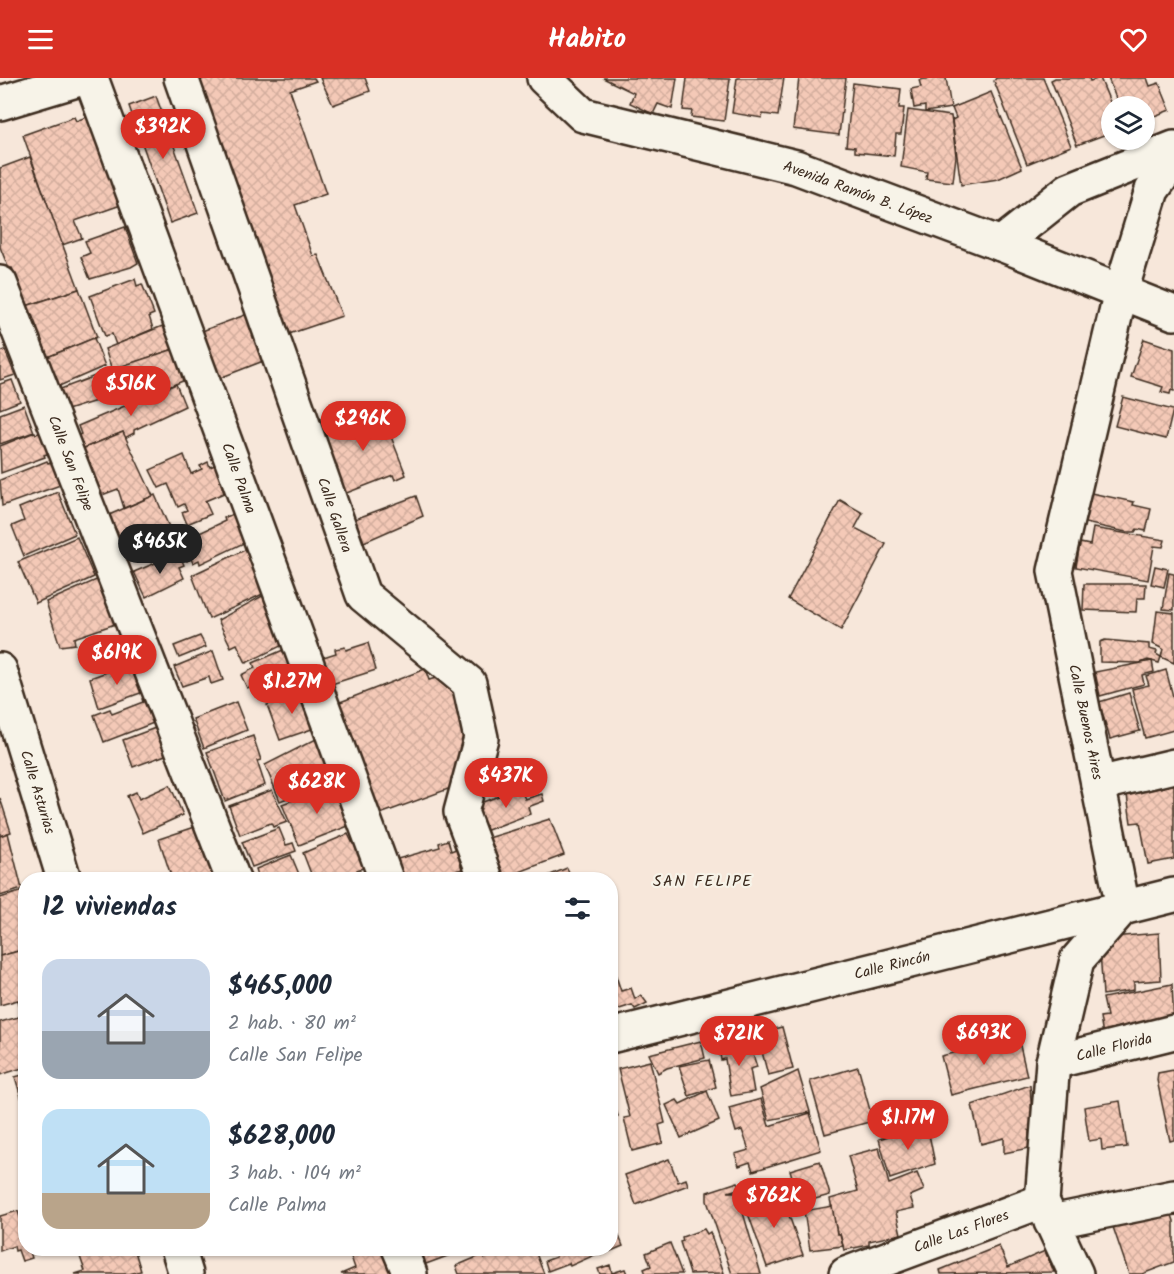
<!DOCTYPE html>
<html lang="es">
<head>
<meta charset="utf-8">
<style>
	:root { --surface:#fff; --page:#f2f2f3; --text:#1f2937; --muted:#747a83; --accent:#d93025 }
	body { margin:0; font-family:Kalam,sans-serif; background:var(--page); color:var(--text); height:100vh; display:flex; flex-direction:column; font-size:22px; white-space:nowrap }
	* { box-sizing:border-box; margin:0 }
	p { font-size:20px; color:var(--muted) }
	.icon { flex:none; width:33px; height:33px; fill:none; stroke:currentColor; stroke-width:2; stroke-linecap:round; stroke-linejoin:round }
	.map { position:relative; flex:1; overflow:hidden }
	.side { position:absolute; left:18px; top:794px; width:600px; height:384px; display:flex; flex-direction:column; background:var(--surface); border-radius:24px; box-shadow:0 2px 4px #0004 }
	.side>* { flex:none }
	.buttons { position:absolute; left:1101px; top:18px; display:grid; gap:12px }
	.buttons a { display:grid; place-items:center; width:54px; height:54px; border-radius:50%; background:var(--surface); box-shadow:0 2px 4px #0004; font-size:30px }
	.price { position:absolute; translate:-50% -51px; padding:0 14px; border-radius:21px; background:var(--accent); color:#fff; font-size:20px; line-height:39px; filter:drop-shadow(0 2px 3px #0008) }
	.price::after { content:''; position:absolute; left:50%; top:36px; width:18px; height:14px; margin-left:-9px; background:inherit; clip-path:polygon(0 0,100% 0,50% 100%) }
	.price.selected { background:#222; color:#fff }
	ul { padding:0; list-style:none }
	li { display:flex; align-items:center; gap:18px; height:150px; padding:0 24px }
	li span { display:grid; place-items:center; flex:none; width:168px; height:120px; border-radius:18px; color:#555 }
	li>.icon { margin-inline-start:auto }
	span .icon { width:72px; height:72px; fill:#fffc; stroke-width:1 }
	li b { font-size:26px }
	h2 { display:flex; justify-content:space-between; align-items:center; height:72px; padding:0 24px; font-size:26px }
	header { display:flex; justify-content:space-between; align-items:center; height:78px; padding:0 24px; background:var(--accent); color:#fff; font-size:27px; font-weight:600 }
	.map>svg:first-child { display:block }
</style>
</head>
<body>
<header><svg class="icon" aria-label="menu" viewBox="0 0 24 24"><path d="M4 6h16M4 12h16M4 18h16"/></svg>Habito<svg class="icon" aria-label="heart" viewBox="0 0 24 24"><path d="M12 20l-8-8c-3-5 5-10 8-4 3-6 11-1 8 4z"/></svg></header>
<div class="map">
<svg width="1174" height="1196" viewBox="0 0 1174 1196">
	<defs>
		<pattern id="building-cross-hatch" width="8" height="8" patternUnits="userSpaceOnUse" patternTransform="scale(1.5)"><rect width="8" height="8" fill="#f4c9b7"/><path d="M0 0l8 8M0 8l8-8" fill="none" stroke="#d2ad9d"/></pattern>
	</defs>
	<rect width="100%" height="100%" fill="#f7e7da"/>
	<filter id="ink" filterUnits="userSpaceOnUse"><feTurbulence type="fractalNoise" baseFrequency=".0167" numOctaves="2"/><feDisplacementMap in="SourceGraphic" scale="12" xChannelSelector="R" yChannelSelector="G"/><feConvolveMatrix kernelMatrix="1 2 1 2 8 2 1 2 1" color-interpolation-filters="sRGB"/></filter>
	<g filter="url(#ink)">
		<g fill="url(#building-cross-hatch)" stroke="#3b2a1e" stroke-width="1.5">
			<path d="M207,0H314L316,3L290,12L326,116L295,127L313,178L318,177L342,238L286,257L202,12L200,2Z"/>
			<path d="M320,0H365L370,13L333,27Z"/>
			<path d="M603,0H677L672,31L658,26L653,36L630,25L634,15Z"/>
			<path d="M687,0L730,1L724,43L691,39L692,33L683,32Z"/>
			<path d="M737,0H784L778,38L763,36L762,40L732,35Z"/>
			<path d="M799,0H846L839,57L793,51Z"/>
			<path d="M932,0H946L951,30L925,34V28L914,30L911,11L921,9L919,2Z"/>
			<path d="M996,0H1043L1071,68L1027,86L994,3Z"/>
			<path d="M1055,0H1089L1090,3L1100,0L1112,29V54L1077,67L1051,2Z"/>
			<path d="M1108,0H1147L1150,8L1159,5L1170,32L1144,42V28H1119Z"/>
			<path d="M853,5L901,11L899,30H904L901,56H896L894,78L855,74V69L846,68Z"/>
			<path d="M991,14L1022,90L998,101L961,107L952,42L956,40L952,30Z"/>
			<path d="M156,18L198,135L170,145L129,28Z"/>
			<path d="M908,32L951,38L956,78L953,104L926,101L927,94L901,89Z"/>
			<path d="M89,38L121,127L75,143L82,160L62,167L23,57L74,39L76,43Z"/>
			<path d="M30,79L79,211L26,228L12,190L9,191L0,169V90Z"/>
			<path d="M125,149L138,185L131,189L90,201L81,179L90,175L85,163Z"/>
			<path d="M135,201L137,208L142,206L154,236L149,238L153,251L116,267L112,256L105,258L90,218Z"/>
			<path d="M79,211L97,259L45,280L26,228Z"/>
			<path d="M253,234L271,280L212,303L194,256Z"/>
			<path d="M165,247L174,271L112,292L105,271Z"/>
			<path d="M94,260L105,288L57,309L45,280Z"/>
			<path d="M1144,261L1174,271V313L1171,312L1170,316L1161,314L1163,309L1131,299Z"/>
			<path d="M174,271L185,302L133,324L119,289Z"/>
			<path d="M5,272L15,297L0,302V274Z"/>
			<path d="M119,289L128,313L61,334L58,312Z"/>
			<path d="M12,302L20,323L0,331V306Z"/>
			<path d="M176,306L185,328L134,352V355L125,360L123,354L82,371L76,358L81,356L78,348Z"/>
			<path d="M1123,319L1173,332L1166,361L1115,348Z"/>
			<path d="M24,327L34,354L0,366V336Z"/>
			<path d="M381,333L406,397L395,402L393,397L344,416L322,354Z"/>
			<path d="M35,354L36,356L42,354L50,375L44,377L45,379L1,395L0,368Z"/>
			<path d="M123,354L153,418L124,430L118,411L102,417L82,371Z"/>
			<path d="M184,377L191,396L202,391L200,388L208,384L210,389L215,387L224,415L205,423L211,436L187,446L182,434L187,432L184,426L178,429L168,406L159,410L150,392Z"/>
			<path d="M47,383L48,385L54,383L63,406L2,428L0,402Z"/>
			<path d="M58,414L75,456L24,478L12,448L24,443L19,430Z"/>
			<path d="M1091,415L1134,424L1133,427L1151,431L1146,453L1137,451L1135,454H1126L1085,445Z"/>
			<path d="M155,417L169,449L165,450L171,465L130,480L109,437Z"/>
			<path d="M416,418L423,438L364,464L355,441Z"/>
			<path d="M840,422L863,435L855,450L886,466L841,552L788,521Z"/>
			<path d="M235,435L248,463L200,486L199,482L193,485L191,481L187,483L178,465L225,443L224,440Z"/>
			<path d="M1093,450L1165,462L1163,469L1154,468L1148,502L1076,489L1080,465L1090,467Z"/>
			<path d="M77,459L94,499L36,525L18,484Z"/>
			<path d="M249,470L267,514L209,541L192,497Z"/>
			<path d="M179,475L184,487L179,489L184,500L146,519L134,494Z"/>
			<path d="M1155,488L1168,491L1164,509L1151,506Z"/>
			<path d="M1169,495L1174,496V532L1163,531Z"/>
			<path d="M101,500L118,545L74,560L75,566L60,568L46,524Z"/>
			<path d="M1084,506H1146L1145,520H1137L1136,534L1083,532Z"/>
			<path d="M266,516L289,564L246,585L237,566L231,569L218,542Z"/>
			<path d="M1157,533L1174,535V585L1161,579L1163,571L1153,566Z"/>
			<path d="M200,558L206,569L179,580L174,568Z"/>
			<path d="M1105,562L1149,566V571L1157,573L1156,576L1161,579L1159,585L1148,582L1140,585L1100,584V564Z"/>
			<path d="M368,565L376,592L322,609L314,582L336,575L335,571L345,569L346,572Z"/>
			<path d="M290,569L301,594L264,609L261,605L247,610L241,597L255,590L253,585Z"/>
			<path d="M213,573L223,602L211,606L209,599L182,608L174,589Z"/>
			<path d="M1152,583L1154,594L1142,597L1144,606L1100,618L1095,594Z"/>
			<path d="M129,586L133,596L139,594L146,613L99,630L90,600Z"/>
			<path d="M425,591L429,602L456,594L468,684L462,706L372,739L330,628Z"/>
			<path d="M1166,592L1174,622V652L1145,660L1132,611L1149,607L1146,598Z"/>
			<path d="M307,613L316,637L308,639L312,651L280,662L267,627Z"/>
			<path d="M1129,615L1140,653L1110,661L1099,624Z"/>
			<path d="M149,618L156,644L104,664L94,637L110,631L112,636L143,624L142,621Z"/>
			<path d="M236,624L247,652L204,670L193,641Z"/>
			<path d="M158,649L171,675L133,689L123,662Z"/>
			<path d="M253,658L261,682L257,683L265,707L225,723L207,674Z"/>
			<path d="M322,658L335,688L298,704L302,714L280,723L265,687Z"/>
			<path d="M1174,691V781L1148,786L1140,744L1131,745L1125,703Z"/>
			<path d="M170,707L183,737L143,755L127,718L136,714L139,721Z"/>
			<path d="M337,707L351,747L299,767L282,726Z"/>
			<path d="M520,710L525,721L542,716L544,723L528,729L530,736L485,753L475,727Z"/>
			<path d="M272,712L287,744L273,749L271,745L240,757L229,728Z"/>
			<path d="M0,720L11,754L0,758Z"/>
			<path d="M550,741L564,777L501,801L482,762Z"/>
			<path d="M195,749L200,764L205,762L219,801H172L159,761Z"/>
			<path d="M279,750L286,767L293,765L296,773L252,789L242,764Z"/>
			<path d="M8,755L22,811L0,818V758Z"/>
			<path d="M348,756L353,766L356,765L366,789L357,792L361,801H313L303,775Z"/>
			<path d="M448,762L451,773L456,771L462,791L429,801H400L394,782L440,769L439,765Z"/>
			<path d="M291,777L301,801H259L256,791Z"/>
			<path d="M471,790L478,801H451L449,798Z"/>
			<path d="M567,790L570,796L558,801H541Z"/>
			<path d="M26,812V871L0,878V820Z"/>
			<path d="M1159,855L1161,902L1134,904V912L1103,917L1100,873L1112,871V859Z"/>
			<path d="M26,871V930L21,932L18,922L0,927V878Z"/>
			<path d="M615,895L621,913L631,910L635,921L641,917L647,925L635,931L632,927L610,934V896Z"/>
			<path d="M1172,906L1174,944L1104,963L1100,939L1107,938L1103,920Z"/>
			<path d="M26,937V989L0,997V944Z"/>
			<path d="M782,949L793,991L768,997L760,966L755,967L753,956Z"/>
			<path d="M1018,959L1027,998L951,1017L941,978Z"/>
			<path d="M748,961L757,989L750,991L754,1014L731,1018L725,981L721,982L719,970Z"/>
			<path d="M701,963L705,980L667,990L658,995L649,976Z"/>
			<path d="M709,982L716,1009L689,1018L679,988Z"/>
			<path d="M650,983L665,1045L659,1047L663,1065L632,1073L624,1040L630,1039L618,991Z"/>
			<path d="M858,989L873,1043L825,1056L810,1003Z"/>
			<path d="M1174,992V1062L1170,1063L1157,1002L1158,995Z"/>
			<path d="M798,993L810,1034L769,1042L760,1011Z"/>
			<path d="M26,996V1035L15,999Z"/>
			<path d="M1030,1007L1033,1053L1029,1054V1070L1004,1075V1060L981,1066L972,1027Z"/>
			<path d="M707,1013L719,1043L681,1060L666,1027L677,1022L680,1026Z"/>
			<path d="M610,1015L618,1038L610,1040Z"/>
			<path d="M761,1021L769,1048L810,1035L821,1072L753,1093L750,1084L739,1088L735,1076L749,1072L742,1052L736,1054L729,1030Z"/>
			<path d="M1120,1023L1127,1069L1102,1072L1101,1061L1089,1063L1084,1029Z"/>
			<path d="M927,1046L935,1086L890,1101L879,1061Z"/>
			<path d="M879,1070L889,1106L917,1095L924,1112L910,1118L914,1130L896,1134L901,1156L869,1163V1167L844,1172L840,1156H837L830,1121L858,1113L848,1078Z"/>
			<path d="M669,1081L678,1104L686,1101L688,1107L636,1127L625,1097Z"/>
			<path d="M820,1083L830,1117L800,1125L790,1092Z"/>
			<path d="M738,1104L741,1110L728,1114H737L761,1196H732L707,1123V1114Z"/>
			<path d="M780,1112L803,1177L767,1189L744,1124Z"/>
			<path d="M832,1128L837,1156H840L843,1168L810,1172L804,1133Z"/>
			<path d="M1169,1129L1174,1143V1184L1142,1196H1129L1113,1149Z"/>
			<path d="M18,1133L26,1159V1170H29L32,1180L22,1183L18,1172L15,1173L14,1168L0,1173V1138Z"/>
			<path d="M613,1143L623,1168L611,1173L610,1170L570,1188L569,1185L548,1193L545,1183L556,1179L553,1170H610V1144Z"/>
			<path d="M704,1151L707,1156L710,1154L724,1195L690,1196L680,1164L683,1163L682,1159Z"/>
			<path d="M670,1165L682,1196H646L644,1191L651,1188L646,1175Z"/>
			<path d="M999,1168L1008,1189L1045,1173L1054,1194L941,1196L940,1192Z"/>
			<path d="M77,1170H134L141,1193L129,1196H75L85,1193Z"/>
			<path d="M373,1170H385L395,1196H341L355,1190L351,1179Z"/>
			<path d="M417,1170H469L426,1186L422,1174L419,1175Z"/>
			<path d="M505,1170H534L544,1196H459L456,1188L484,1176L485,1180Z"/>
			<path d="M610,1187L612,1195L625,1191L627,1196H600L598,1191Z"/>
		</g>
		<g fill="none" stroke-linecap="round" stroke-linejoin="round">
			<g stroke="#3b2a1e" stroke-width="38">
				<g id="minor">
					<path d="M91,0L386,801"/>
					<path d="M181,0L363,517L469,605L481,660L461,734L486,801"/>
					<path d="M544,0L583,37L796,89L1001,166L1174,235"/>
					<path d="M0,25L83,0"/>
					<path d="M1001,166L1069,112L1174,70"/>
					<path d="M0,205L233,801"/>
					<path d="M0,592L64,801"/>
					<path d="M1098,706L1174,688"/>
					<path d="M610,958L1174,817"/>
					<path d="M1053,984L1174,954"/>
					<path d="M1051,1144L1174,1119"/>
					<path d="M178,1170L186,1196"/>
					<path d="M399,1170L410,1196"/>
					<path d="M846,1196L1042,1123"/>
					<path d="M1076,1196L1042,1123L1053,984L1077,882L1123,829L1055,493L1121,213L1152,112L1174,82"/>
				</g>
			</g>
			<use href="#minor" stroke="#f7f3e8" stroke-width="33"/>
		</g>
	</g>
	<g text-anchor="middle" stroke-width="4.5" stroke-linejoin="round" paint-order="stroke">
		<g font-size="15" fill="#3b2a1e" stroke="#f7f3e8">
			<text transform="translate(858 114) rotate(20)" y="5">Avenida Ramón B. López</text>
			<text transform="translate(71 385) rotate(69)" y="5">Calle San Felipe</text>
			<text transform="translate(239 400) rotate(70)" y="5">Calle Palma</text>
			<text transform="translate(335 437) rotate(71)" y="5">Calle Gallera</text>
			<text transform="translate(1086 644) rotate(78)" y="5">Calle Buenos Aires</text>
			<text transform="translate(38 714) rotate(73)" y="5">Calle Asturias</text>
			<text transform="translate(892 887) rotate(-14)" y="5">Calle Rincón</text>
			<text transform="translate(1114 969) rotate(-14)" y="5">Calle Florida</text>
			<text transform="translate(961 1153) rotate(-20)" y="5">Calle Las Flores</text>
		</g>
		<g font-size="16" letter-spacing="1.5" fill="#3b2a1e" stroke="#f7f3e8">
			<text x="703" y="808">SAN FELIPE</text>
		</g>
	</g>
</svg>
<div class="buttons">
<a><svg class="icon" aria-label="layers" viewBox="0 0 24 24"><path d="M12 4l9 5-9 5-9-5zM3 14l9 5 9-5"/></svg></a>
</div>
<b class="price" style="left:163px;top:82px">$392K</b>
<b class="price" style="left:131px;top:339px">$516K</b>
<b class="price" style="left:363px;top:374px">$296K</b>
<b class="price selected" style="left:160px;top:497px">$465K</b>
<b class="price" style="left:117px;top:608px">$619K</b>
<b class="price" style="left:292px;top:637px">$1.27M</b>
<b class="price" style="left:506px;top:731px">$437K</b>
<b class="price" style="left:317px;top:737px">$628K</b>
<b class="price" style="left:984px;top:988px">$693K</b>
<b class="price" style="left:739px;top:989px">$721K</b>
<b class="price" style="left:908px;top:1073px">$1.17M</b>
<b class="price" style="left:774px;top:1151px">$762K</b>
<section class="side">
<h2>12 viviendas<svg class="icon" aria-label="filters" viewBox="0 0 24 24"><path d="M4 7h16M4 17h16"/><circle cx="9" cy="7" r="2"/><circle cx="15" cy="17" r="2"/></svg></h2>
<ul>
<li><span style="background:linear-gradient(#c9d6e8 60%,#9aa5b1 0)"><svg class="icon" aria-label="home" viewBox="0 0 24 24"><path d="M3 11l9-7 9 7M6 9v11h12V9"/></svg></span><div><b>$465,000</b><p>2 hab. · 80 m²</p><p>Calle San Felipe</p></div></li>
<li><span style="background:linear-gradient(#bfe0f5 70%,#b9a48a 0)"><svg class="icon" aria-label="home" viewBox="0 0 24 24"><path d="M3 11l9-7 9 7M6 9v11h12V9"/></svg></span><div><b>$628,000</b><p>3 hab. · 104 m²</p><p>Calle Palma</p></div></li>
</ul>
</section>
</div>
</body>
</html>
